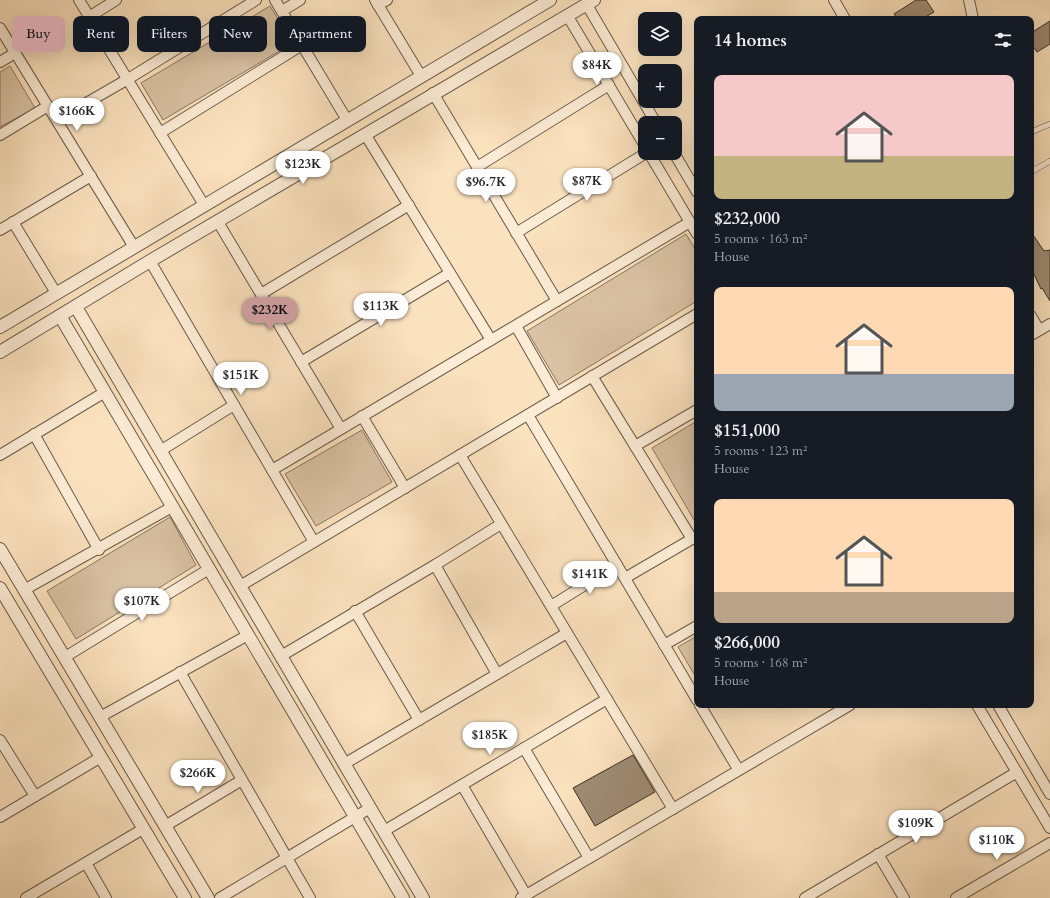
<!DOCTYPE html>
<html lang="en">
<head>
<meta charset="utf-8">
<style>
	:root { --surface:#171b24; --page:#20242c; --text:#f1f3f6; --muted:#9ea1a6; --accent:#c59692 }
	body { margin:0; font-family:Cardo,serif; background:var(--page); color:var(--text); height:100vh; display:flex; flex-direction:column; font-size:15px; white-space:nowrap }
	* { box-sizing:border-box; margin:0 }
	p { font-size:13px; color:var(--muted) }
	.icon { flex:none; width:22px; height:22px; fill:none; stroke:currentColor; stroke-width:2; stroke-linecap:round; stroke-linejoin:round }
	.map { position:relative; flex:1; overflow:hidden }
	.drawer { position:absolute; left:694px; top:16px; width:340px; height:692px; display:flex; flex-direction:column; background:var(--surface); border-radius:8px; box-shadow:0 4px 16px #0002 }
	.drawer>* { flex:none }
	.top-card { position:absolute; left:12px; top:16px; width:380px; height:36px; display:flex; gap:8px }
	.controls { position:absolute; left:638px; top:12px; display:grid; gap:8px }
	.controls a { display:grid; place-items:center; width:44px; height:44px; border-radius:8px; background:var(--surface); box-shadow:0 4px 16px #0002; font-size:20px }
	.price { position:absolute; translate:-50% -34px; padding:0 9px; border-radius:14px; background:#fff; color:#222; font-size:13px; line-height:26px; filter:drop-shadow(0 1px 2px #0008) }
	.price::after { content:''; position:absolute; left:50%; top:24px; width:12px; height:9px; margin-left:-6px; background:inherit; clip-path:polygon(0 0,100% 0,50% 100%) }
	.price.on { background:var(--accent); color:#111 }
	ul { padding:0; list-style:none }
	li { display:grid; align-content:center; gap:8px; height:212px; padding:0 20px }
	li span { display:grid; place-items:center; height:124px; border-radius:8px; color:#555 }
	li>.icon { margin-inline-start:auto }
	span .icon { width:72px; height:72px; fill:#fffc; stroke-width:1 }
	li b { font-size:17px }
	h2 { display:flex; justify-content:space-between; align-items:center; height:48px; padding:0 20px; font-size:17px }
	.pill { padding:0 14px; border-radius:8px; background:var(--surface); box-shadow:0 4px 16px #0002; font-size:14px; line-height:36px }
	.pill.on { background:var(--accent); color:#111 }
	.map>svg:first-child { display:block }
</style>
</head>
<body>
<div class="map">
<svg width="1050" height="898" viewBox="0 0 1050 898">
	<rect width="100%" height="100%" fill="#fbe2be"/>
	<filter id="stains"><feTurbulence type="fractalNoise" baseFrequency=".005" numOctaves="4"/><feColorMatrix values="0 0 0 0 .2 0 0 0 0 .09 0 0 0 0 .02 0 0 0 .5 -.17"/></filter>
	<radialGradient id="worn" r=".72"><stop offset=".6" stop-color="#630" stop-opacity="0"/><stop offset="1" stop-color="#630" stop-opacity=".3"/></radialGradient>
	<g fill="#dac3a4" stroke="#8a7864">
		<path d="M270,6L293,43L163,120L141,83Z"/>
		<path d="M10,66L35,108L0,127V72Z"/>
		<path d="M686,234L697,252V301L559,385L527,331Z"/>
		<path d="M697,421V525L652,448Z"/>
		<path d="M362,430L392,482L316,526L285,474Z"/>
		<path d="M170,517L196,565L76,639L47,591Z"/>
		<path d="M697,636V679L678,647Z"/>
	</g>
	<g fill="#9e8c74" stroke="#3a2e24">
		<path d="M916,0H926L934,12L922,19H898L894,14Z"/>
		<path d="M1050,21V44L1037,52L1031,43V33Z"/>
		<path d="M1031,232L1044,251L1050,250V301L1042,288L1041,289L1031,268Z"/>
		<path d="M633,755L655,792L595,826L573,788Z"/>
	</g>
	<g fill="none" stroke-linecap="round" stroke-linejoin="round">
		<g stroke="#6a5b4a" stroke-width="6">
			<g id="service">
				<path d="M1031,132L1050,124"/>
				<path d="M1031,172L1050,161"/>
			</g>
		</g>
		<g stroke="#6a5b4a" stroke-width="12">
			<g id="minor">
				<path d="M79,0L204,205"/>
				<path d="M275,0L347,120"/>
				<path d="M375,0L421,76"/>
				<path d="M834,0L845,19"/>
				<path d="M969,0L973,19"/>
				<path d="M378,5L387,0"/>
				<path d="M587,5L656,123"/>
				<path d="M282,11L300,0"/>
				<path d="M567,15L645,146"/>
				<path d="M89,17L116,0"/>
				<path d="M0,28L134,247"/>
				<path d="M0,62L15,53"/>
				<path d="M433,93L557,301"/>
				<path d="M57,120L128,79L256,0"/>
				<path d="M160,133L302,45"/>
				<path d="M365,134L491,340"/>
				<path d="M0,135L48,106"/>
				<path d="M649,153L697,234"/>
				<path d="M674,153L697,192"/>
				<path d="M477,167L609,85"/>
				<path d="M13,222L56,293"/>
				<path d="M218,222L341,429"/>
				<path d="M0,230L91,176"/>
				<path d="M516,233L646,153"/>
				<path d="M150,261L314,542"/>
				<path d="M261,294L409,205"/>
				<path d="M1031,316L1039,330"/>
				<path d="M516,326L557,398"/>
				<path d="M1031,335L1050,324"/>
				<path d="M301,362L450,273"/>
				<path d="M592,376L692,539"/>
				<path d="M528,415L697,700"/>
				<path d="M362,416L405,488"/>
				<path d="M34,434L99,550"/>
				<path d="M635,446L697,410"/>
				<path d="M160,451L234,405"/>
				<path d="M0,455L105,392"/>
				<path d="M460,455L673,809"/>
				<path d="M272,470L690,222"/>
				<path d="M435,565L497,674"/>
				<path d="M625,578L697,536"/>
				<path d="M240,586L697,314"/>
				<path d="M24,590L172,507"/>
				<path d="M551,606L617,565"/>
				<path d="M355,611L419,720"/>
				<path d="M664,645L697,626"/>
				<path d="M281,656L435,565L501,524"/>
				<path d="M65,657L209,569"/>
				<path d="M180,672L310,898"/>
				<path d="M700,705L738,769"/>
				<path d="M977,705L1050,828"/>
				<path d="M998,705L1050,794"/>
				<path d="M100,717L248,635"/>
				<path d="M0,740L35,796"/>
				<path d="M524,748L589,858"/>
				<path d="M344,764L567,633"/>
				<path d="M462,785L526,895"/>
				<path d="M0,817L101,757"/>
				<path d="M165,826L242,780"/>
				<path d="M384,831L607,699"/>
				<path d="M878,854L904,898"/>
				<path d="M86,863L106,898"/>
				<path d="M26,898L143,829"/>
				<path d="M220,898L370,808"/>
				<path d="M521,898L850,705"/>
				<path d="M805,898L1017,772"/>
				<path d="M956,898L1050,843"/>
			</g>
		</g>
		<g stroke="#6a5b4a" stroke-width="14">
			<g id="tertiary">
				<path d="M76,307L423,898"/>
				<path d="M60,316L403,898"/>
				<path d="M0,327L550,0"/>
				<path d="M0,352L150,261L594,0"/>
				<path d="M0,549L208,898"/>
				<path d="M0,588L185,898"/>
			</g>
		</g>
		<use href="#service" stroke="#fcecd5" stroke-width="5"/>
		<use href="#minor" stroke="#fcecd5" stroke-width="10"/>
		<use href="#tertiary" stroke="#fcecd5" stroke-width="12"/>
	</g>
	<rect width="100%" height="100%" filter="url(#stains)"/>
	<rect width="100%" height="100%" fill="url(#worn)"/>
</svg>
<div class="controls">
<a><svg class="icon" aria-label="layers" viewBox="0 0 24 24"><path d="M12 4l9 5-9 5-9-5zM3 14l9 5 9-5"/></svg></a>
<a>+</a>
<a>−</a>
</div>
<b class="price" style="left:597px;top:86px">$84K</b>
<b class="price" style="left:77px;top:132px">$166K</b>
<b class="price" style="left:303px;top:185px">$123K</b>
<b class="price" style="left:587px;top:202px">$87K</b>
<b class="price" style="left:486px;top:203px">$96.7K</b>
<b class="price" style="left:381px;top:327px">$113K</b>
<b class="price on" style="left:270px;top:331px">$232K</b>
<b class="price" style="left:241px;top:396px">$151K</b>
<b class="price" style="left:590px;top:595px">$141K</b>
<b class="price" style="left:142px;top:622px">$107K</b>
<b class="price" style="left:490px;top:756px">$185K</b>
<b class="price" style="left:198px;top:794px">$266K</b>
<b class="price" style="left:916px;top:844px">$109K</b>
<b class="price" style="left:997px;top:861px">$110K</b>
<div class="top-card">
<a class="pill on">Buy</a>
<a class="pill">Rent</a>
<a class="pill">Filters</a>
<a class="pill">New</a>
<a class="pill">Apartment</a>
</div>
<section class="drawer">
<h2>14 homes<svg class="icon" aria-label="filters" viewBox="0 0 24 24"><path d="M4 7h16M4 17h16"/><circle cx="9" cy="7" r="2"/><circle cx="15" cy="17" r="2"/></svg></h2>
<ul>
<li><span style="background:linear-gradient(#f6c9c9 65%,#c2b280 0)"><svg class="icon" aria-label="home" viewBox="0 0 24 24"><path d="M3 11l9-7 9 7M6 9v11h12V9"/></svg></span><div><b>$232,000</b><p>5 rooms · 163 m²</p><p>House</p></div></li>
<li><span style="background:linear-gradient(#ffd9b3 70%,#9aa5b1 0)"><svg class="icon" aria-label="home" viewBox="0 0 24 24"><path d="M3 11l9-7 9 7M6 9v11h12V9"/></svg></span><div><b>$151,000</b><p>5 rooms · 123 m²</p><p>House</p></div></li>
<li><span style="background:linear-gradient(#ffd9b3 75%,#b9a48a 0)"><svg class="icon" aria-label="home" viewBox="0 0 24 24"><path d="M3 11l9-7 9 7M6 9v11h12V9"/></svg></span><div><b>$266,000</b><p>5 rooms · 168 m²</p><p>House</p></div></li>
</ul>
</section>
</div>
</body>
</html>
